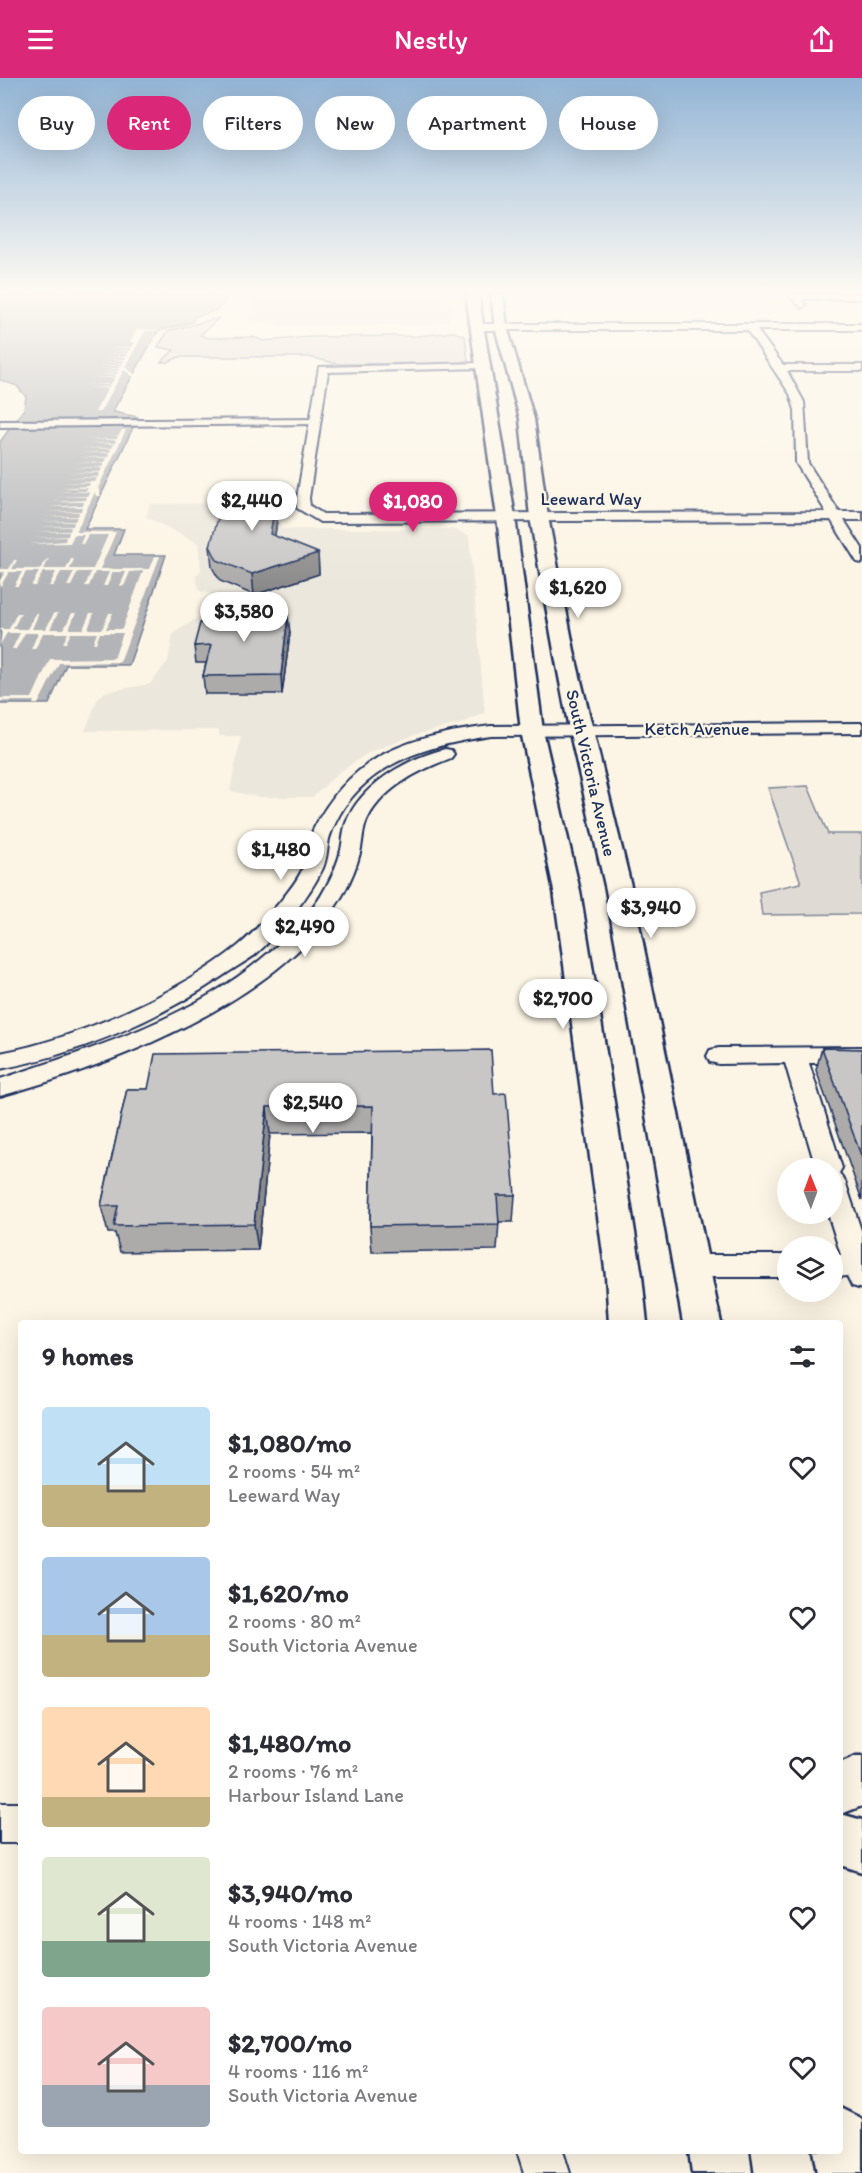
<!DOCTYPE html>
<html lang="en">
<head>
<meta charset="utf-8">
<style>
	:root { --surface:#fff; --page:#f2f2f3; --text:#2b2b33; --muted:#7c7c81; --accent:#db2777 }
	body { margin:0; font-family:Itim,sans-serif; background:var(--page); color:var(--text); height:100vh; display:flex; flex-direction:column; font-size:22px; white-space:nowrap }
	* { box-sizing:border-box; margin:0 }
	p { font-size:20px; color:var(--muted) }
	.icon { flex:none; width:33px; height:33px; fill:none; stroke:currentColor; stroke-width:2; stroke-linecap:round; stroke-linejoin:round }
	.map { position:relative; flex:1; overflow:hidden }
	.panel { position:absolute; left:18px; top:1242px; width:825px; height:834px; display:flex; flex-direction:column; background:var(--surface); border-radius:6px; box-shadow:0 6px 24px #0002 }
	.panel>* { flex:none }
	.banner { position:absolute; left:18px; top:18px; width:826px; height:54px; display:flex; gap:12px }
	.needle { width:39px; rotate:359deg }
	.buttons { position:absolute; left:777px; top:1080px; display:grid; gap:12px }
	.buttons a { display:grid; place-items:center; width:66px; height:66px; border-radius:50%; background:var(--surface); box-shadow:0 6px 24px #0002; font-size:30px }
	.price { position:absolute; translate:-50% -51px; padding:0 14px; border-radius:21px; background:#fff; color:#222; font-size:20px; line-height:39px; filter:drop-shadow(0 2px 3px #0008) }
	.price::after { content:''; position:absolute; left:50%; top:36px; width:18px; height:14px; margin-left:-9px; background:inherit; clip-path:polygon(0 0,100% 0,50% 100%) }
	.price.on { background:var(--accent); color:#fff }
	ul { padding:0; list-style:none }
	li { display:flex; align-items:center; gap:18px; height:150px; padding:0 24px }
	li span { display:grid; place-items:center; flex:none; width:168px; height:120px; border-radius:6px; color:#555 }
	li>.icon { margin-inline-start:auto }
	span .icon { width:72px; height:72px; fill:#fffc; stroke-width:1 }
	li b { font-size:26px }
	h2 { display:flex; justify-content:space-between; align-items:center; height:72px; padding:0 24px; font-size:26px }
	.tag { padding:0 21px; border-radius:27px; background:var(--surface); box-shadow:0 6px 24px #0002; font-size:21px; line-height:54px }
	.tag.on { background:var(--accent); color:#fff }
	header { display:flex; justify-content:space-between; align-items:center; height:78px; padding:0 24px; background:var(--accent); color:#fff; font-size:27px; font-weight:600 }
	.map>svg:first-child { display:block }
</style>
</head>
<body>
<header><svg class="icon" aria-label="menu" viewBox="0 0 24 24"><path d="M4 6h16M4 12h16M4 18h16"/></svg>Nestly<svg class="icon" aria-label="share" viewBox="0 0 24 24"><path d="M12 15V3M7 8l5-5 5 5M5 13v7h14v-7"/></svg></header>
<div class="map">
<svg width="862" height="2095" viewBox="0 0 862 2095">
	<rect width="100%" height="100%" fill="#fcf5e5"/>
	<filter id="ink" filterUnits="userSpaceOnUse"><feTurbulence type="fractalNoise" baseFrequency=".0167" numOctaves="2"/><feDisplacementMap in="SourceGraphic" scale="12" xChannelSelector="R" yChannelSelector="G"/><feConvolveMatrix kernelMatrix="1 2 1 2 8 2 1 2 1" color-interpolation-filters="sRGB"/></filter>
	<g filter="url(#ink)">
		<g fill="#ece7dc">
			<path d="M249,216H445L446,225L453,230L448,243L428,247L281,248L267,243L250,245L255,228H252L253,223Z"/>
			<path d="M283,425L281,451H451L469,457L485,635L463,645L415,657L368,675L338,695L313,719H259L230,713L241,658H219V652L85,653L97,622L105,614L150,606L168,583L173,556L197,540L220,535L227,520L199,513L196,498L201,492L198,465L146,439L150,426Z"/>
		</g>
		<g fill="#dfdbd4" stroke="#7d8599" stroke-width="1.5">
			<path d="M219,240L200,257L209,260L253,259L263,263L311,259L417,258L454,254L465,258L468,282L457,286H339L309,279H179L168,284H161L174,272L158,269L168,253Z"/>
			<path d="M808,708L828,756H862V836L762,837L759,814L801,805L768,710Z"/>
		</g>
		<path fill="#b2b4b8" stroke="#767f94" stroke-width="1.5" d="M0,216H221L225,220L223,227L217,232L194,239L192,244L158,253L114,331V334L138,339L85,451H124L114,477H166L129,587H66L49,626H0V364L24,331L26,319L17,308L0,302Z"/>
		<g fill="#fcf5e5">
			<path d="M137,251L167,252L145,253L125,289L136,297L135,300L124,292L100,334H95L108,310H85L109,309L110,307H87L111,306L112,303H89H113L114,300H91L115,299L116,297H93L117,296L118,294H95L118,293L119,291H97L120,290L121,288H99L122,287L123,285H101L124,284V282H103L125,281L126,279H105L127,278L128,276H107L129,275V273H108L131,272V270H110L132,269L133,267H112H134V264H114H130Z"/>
			<path d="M122,352H126L98,410L101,418H96L95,414L76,454H116L100,491H150L155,478H160L120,584L59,585L38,626H33L34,623H0V620H32L50,581L114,580L123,555H100L96,565H93L97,555H71L66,565H63L68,555H43L35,571H31L38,555H25L16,571H12L20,555H7L0,567L2,555L0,551H9L17,535H21L13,551H27L36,535H39L32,551H46L54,535H58L50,551H64L72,535H76L69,551H83L90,535H94L88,551H102L109,535H113L106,551H122L143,493L130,494L124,508H120L126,494H113L107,508H103L109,494H95L89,508H85L91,494H78L71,508H67L74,494H61L53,508H49L56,494H43L35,508H31L39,494H26L18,508H14L22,494H9L0,509V502L5,494H0V491H9L14,482H17L12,491H40L46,482L49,481L44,491H66L71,481H74L70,491H93L108,457H88L83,466H80L84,457H74L70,465L29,466L65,463L66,459L32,460L68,458L69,454H35L70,453L71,449H38L73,448L74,444H40L75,443L77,439H44L78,438L79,434H46L81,433L82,429H49L83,427L84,424H52L86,422L87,419H55L88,418L89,414H57L86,413L88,410H60L89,408L90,405L63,404H95L97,400H65L98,399L99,395H68L100,394L102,390H71L103,389L104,385H74L105,384L107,380H77L108,379L109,375H79L110,374L111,371H82L112,370L114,366H84L115,365L116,362H87L117,361L118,357L89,358L119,357Z"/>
		</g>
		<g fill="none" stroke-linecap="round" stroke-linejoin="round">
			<g stroke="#1b2f5e" stroke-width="4">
				<path id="pedestrian" d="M315,341L319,344L318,346L0,349V343Z"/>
			</g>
			<g stroke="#1b2f5e" stroke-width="4">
				<g id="minor">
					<path d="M792,216H862V221H801L806,227L802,230L791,220L790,218Z"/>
					<path d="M862,246V252H757L783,287H862V293H787L804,324L808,385L839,434H862V442H844L862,470V485L857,484L831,442L320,444L297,430V420L319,289L482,285L487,288L486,290L328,294L309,420L310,428L323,436L826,434L796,385L795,332L790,316L747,252H476L471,249L476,246Z"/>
					<path d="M862,645V655L491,658C436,666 379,680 345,728C339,737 332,751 329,761C327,771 327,783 322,792C309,819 278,857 255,877C245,884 234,890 224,897C158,942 79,976 0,991V975C76,961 178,916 238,868C253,856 267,839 279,825C287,815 297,803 302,792C308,779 307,765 313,752C352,675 410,658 491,648Z"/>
					<path d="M445,671L451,672L454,676L451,680C420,692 384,709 368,740C362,751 363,764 360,775C353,803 337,829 319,851C246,935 105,989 0,1018V1001C92,971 191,941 266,877C289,858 312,836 326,809C332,798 338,785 341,772C343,763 343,753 346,745C360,707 408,680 445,671Z"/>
					<path d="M862,969V985H809L842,1090L839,1095L845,1103L862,1155V1211L852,1208L847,1198L832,1199V1177H841L828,1136H832V1090H816L785,985L719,986L710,984L707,978L710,972L719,970Z"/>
					<path d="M691,1177H788V1199H691L681,1196L677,1188L681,1180Z"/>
					<rect x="0" y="1725" width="21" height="40"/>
					<path d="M517,2073H563L570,2095H524Z"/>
				</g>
			</g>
			<g stroke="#1b2f5e" stroke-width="5">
				<path id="tertiary" d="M856,1678H862V1728L841,1736L862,1742V1794L840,1787V1685Z"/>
			</g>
			<g stroke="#1b2f5e" stroke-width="5">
				<g id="secondary">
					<path d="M466,216H478L515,439L543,653L580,813L642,1198L647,1245H609L606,1198L554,813L521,653L497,439Z"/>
					<path d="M491,216H503L507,249L534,341L548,439L575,578L632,812L721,1245H683L606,812L569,651L555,578L530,439L520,341L495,249Z"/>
					<path d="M840,2030L862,2041V2095H817L813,2073H840Z"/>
					<path d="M689,2073H749L752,2095H692Z"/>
				</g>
			</g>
			<use href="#pedestrian" fill="#fcf5e5" fill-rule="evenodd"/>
			<use href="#minor" fill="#fcf5e5" fill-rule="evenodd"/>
			<use href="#tertiary" fill="#fcf5e5" fill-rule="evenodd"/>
			<use href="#secondary" fill="#fcf5e5" fill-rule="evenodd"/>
		</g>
		<g fill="#acabaa" stroke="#1b2f5e" stroke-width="1.5">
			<path d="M278,409L279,428L275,458L318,475L319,496L254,517L220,503L212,489L210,468Z"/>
			<path d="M290,555L282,616H205L203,598L206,585H196L194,568Z"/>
			<path d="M822,970L862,971V1122L816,992Z"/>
			<path d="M127,1011L494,1016L515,1117L513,1144H499L497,1172L372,1174L370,1148L372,1055L270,1056L258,1172L120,1174L115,1155H108L101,1128Z"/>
		</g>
		<g fill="#8c8b8b" stroke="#1b2f5e" stroke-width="1.5">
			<path d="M278,409L279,428L272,476L270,456Z"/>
			<path d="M318,475L319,496L254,517L252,496Z"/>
			<path d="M288,537L290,555L282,616L281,597Z"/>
			<path d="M267,1029L270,1056L258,1172L254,1146Z"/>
		</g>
		<g fill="#c8c7c6" stroke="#1b2f5e" stroke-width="1.5">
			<path d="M227,409H278L270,456L318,475L252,496L217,482L210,468Z"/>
			<path d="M271,529L288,537L281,597L203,598L211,567L194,568L200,545L216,537Z"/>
			<path d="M822,970L862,971V1080Z"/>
			<path d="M491,972L494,1016L506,1015L515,1117H497L499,1146L370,1148L373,1028L267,1029L254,1146L114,1148L118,1128H101L127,1011H148L155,976Z"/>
		</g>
	</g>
	<linearGradient id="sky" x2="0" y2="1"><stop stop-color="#92b4d5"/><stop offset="0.42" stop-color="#fefaf3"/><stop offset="1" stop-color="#fefaf3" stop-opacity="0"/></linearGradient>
	<rect width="862" height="509" fill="url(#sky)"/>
	<g text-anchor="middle" stroke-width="5" stroke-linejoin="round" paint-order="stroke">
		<g font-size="18" fill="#1b2f5e" stroke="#fcf5e5">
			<text x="591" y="427">Leeward Way</text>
			<text x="697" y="657">Ketch Avenue</text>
			<text transform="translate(591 695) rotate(77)" y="6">South Victoria Avenue</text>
		</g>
	</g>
</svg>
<div class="buttons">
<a><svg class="needle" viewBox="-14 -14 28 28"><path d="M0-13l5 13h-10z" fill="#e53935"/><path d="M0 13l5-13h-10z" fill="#7c7c81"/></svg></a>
<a><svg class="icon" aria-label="layers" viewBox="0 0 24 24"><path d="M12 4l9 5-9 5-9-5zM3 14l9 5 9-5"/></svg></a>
</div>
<b class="price" style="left:252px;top:454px">$2,440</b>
<b class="price on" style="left:413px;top:455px">$1,080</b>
<b class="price" style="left:578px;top:541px">$1,620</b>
<b class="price" style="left:244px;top:565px">$3,580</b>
<b class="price" style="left:281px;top:803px">$1,480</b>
<b class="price" style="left:651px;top:861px">$3,940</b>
<b class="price" style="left:305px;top:880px">$2,490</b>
<b class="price" style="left:563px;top:952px">$2,700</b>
<b class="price" style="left:313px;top:1056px">$2,540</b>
<div class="banner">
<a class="tag">Buy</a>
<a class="tag on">Rent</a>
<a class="tag">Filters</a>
<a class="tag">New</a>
<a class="tag">Apartment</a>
<a class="tag">House</a>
</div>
<section class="panel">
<h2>9 homes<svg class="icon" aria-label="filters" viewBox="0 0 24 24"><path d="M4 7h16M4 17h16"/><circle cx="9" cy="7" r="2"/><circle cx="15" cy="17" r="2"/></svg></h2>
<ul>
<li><span style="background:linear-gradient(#bfe0f5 65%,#c2b280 0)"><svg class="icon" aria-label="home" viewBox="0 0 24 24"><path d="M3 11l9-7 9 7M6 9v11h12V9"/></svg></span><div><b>$1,080/mo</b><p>2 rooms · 54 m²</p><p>Leeward Way</p></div><svg class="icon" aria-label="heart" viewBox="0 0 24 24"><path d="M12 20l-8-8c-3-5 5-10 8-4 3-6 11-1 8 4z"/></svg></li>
<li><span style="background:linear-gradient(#a9c7e8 65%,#c2b280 0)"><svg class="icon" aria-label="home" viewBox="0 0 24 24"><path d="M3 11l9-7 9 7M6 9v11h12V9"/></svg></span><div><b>$1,620/mo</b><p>2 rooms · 80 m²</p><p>South Victoria Avenue</p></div><svg class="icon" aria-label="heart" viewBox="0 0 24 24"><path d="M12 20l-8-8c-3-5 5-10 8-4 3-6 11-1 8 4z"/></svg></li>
<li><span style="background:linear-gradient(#ffd9b3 75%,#c2b280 0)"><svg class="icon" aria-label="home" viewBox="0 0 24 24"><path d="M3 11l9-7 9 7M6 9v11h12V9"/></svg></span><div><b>$1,480/mo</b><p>2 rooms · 76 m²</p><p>Harbour Island Lane</p></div><svg class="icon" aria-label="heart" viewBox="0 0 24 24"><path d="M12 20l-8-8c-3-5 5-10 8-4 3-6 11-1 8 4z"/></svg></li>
<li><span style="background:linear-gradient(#dfe7d0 70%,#7fa58c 0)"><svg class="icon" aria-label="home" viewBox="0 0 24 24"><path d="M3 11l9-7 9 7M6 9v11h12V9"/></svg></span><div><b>$3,940/mo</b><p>4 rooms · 148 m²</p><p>South Victoria Avenue</p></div><svg class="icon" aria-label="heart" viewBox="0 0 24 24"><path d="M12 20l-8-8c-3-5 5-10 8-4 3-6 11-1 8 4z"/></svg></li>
<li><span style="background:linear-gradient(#f6c9c9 65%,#9aa5b1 0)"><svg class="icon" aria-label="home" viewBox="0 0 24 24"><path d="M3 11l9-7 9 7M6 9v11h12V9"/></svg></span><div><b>$2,700/mo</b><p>4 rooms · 116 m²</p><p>South Victoria Avenue</p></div><svg class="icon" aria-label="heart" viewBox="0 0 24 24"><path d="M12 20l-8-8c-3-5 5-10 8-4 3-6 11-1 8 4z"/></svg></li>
</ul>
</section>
</div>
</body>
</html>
